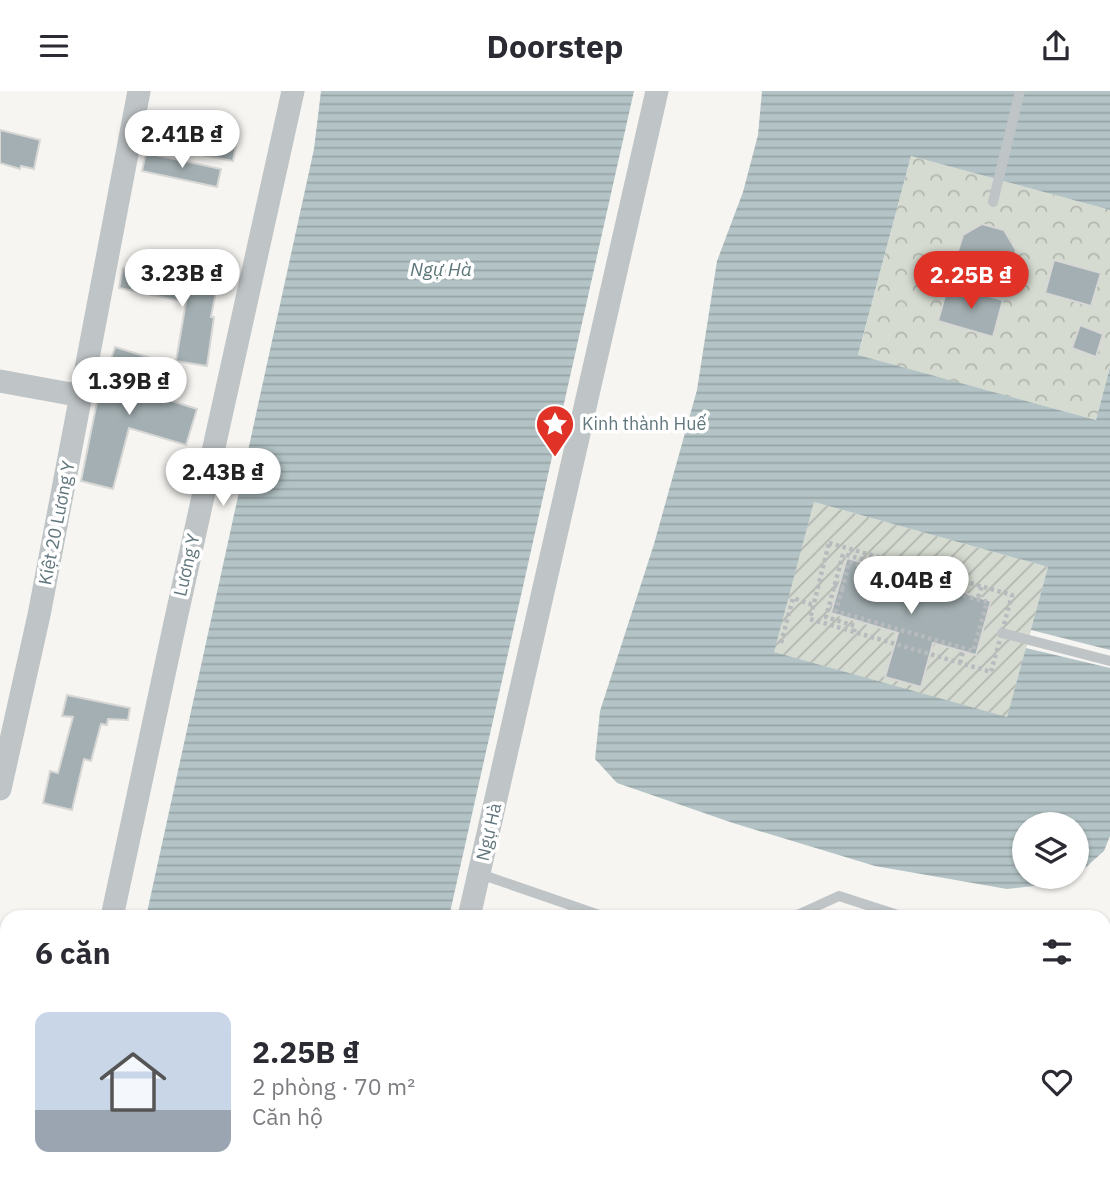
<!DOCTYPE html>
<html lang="vi">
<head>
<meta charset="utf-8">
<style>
	:root { --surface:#fff; --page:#f2f2f3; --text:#2b2b33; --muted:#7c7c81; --accent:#e13227 }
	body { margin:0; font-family:"IBM Plex Sans",sans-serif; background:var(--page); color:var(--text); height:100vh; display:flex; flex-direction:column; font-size:26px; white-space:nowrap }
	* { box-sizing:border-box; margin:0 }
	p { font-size:23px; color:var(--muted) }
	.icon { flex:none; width:38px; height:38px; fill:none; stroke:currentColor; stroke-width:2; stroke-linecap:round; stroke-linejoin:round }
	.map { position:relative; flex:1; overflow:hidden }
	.drawer { position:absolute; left:0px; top:819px; width:1111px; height:273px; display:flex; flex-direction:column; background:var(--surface); border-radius:21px 21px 0 0; box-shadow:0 2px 5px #0004 }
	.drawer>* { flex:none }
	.fabs { position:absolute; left:1012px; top:721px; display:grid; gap:14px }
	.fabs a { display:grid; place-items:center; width:77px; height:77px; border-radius:50%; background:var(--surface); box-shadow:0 2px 5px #0004; font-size:35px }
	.price { position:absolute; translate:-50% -60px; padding:0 16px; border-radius:24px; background:#fff; color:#222; font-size:23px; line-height:46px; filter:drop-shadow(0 2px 4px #0008) }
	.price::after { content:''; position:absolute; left:50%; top:42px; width:21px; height:16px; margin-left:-10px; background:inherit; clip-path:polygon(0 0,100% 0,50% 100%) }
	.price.selected { background:var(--accent); color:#fff }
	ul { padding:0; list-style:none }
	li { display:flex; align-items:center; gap:21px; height:175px; padding:0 35px }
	li span { display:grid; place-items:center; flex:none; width:196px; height:140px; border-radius:14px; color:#555 }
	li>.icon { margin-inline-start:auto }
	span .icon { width:84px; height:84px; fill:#fffc; stroke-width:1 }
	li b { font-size:30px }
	h2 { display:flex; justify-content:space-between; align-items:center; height:84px; padding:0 35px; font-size:30px }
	header { display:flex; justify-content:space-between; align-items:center; height:91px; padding:0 35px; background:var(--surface); font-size:32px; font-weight:700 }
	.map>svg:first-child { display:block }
</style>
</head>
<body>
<header><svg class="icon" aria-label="menu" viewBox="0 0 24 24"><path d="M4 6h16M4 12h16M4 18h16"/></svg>Doorstep<svg class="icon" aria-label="share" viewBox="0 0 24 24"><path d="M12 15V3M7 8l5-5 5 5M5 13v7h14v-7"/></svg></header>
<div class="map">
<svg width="1110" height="1092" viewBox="0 0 1110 1092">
	<defs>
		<pattern id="forest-crowns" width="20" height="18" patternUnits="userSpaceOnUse" patternTransform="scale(1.75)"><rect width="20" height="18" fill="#d6dbd1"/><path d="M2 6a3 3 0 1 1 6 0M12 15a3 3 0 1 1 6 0" fill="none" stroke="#b1b6af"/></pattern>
		<pattern id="garden-furrows" width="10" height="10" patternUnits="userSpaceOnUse" patternTransform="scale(1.75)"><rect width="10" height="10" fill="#d6dbd1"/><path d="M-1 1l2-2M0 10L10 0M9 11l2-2" fill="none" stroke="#b1b6af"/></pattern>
		<pattern id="water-rules" width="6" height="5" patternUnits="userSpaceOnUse" patternTransform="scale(1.75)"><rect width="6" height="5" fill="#b4c4c6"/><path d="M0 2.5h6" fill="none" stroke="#96a4a6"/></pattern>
	</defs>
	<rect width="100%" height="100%" fill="#f6f5f2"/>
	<path fill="url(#forest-crowns)" d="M911,65L1110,119V276L1096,329L858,265Z"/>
	<path fill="url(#garden-furrows)" d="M814,411L1048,476L1007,627L773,561Z"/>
	<g fill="url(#water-rules)" fill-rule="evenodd">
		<path d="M321,0H634L449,826H146L314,58Z"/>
		<path d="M762,0H1110V119L911,65L858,264L1096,329L1110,276V745L1104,760L1076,785V733H1024V786H1076L1070,791L1007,798L875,775L733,732L617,692L595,668L600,620L654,453L697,299L717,170L743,101L758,44ZM814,411L1048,476L1007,626L774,561Z"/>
		<path d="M89,1085H391L390,1092H88Z"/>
	</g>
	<path fill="#f6f5f2" d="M1031,539L1110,559V577L1026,557Z"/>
	<g fill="#a3afb2" stroke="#d7d7d5" stroke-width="2">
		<path d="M0,39L40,49L34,78L21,75L20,78L0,72Z"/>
		<path d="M206,42L237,49L233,70L202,64Z"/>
		<path d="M146,62L221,78L217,96L142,80Z"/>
		<path d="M982,133L1004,139L1016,159L1011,180L975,200L956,166L963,144Z"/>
		<path d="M1054,169L1101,182L1091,215L1045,202Z"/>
		<path d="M123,177L193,192L195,185L218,190L211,226H214L207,275L176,270L186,211L119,197Z"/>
		<path d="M948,194L1003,209L993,246L938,230Z"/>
		<path d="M1080,234L1103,243L1096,266L1072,257Z"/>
		<path d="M115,256L151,267L141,300L197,318L186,354L129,337L113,398L81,390L96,316Z"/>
		<path d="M847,467L991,510L976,564L933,552L921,596L885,586L898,542L831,522Z"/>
		<path d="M67,604L130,617L128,629L108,628L107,634L101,633L91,670L84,668L72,719L43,712L50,680L58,682L73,626L62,625Z"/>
	</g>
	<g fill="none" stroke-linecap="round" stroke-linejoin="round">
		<g stroke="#b7bbbd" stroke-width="4.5" stroke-dasharray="3.5 3.5" stroke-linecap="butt">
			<path d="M829,452L1012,504L991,581L810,528Z"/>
			<path d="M834,494L843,496L849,471L987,511L973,560L836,520L843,496"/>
			<path d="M978,506L982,495"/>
			<path d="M854,541L855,535L826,526L843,463L870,470L872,464"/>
			<path d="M781,552L793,507L813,514"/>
			<path d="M960,572L963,561"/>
		</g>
		<g stroke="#bfc4c6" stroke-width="10">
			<path d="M993,111L1020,0"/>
			<path d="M1002,542L1110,570"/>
			<path d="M480,783L605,826"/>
			<path d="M793,826L839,805L904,826"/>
			<path d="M1104,891L1110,893"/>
			<path d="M973,1085L1002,1092"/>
			<path d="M633,1092L635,1085"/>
		</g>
		<g stroke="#bfc4c6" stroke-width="23">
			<path d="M0,290L82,305"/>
			<path d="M0,698L39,524L139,0"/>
			<path d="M112,826L175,532L293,0"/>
			<path d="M469,826L657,0"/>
			<path d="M0,1035L7,1037"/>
			<path d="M56,1092L57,1085"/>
			<path d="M406,1092L407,1085"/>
		</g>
	</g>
	<defs>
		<g id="sight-pin" transform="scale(2.0125)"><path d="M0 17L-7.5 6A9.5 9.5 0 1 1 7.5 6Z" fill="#e13227" stroke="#fff"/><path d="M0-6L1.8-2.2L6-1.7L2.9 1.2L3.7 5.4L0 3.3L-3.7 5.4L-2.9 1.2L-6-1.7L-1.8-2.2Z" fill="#fff"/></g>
	</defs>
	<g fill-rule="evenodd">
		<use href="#sight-pin" x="555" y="333"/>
	</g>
	<g text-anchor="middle" stroke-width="7" stroke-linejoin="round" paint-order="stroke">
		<g font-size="18" fill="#61767d" stroke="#fff" text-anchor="start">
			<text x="582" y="339">Kinh thành Huế</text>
		</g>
		<g font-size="18" fill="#61767d" stroke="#fff">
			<text transform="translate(57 432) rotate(-79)" y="6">Kiệt 20 Lương Y</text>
			<text transform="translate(187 474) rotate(-77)" y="6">Lương Y</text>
			<text transform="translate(489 741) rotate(-77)" y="6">Ngự Hà</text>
		</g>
		<g font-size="19" font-style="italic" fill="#5c7679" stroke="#fff">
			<text x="441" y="185">Ngự Hà</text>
		</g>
	</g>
</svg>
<div class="fabs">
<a><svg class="icon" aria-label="layers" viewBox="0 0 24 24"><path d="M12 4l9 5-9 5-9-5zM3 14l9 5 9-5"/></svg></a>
</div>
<b class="price" style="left:182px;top:79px">2.41B ₫</b>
<b class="price" style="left:182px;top:218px">3.23B ₫</b>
<b class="price selected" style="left:971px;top:220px">2.25B ₫</b>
<b class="price" style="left:129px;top:326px">1.39B ₫</b>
<b class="price" style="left:223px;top:417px">2.43B ₫</b>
<b class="price" style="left:911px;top:525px">4.04B ₫</b>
<section class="drawer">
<h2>6 căn<svg class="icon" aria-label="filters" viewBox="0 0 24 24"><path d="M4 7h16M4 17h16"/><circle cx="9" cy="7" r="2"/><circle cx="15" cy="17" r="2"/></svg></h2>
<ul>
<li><span style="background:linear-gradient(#c9d6e8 70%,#9aa5b1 0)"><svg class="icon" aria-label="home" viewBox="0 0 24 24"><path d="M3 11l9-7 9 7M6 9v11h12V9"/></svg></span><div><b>2.25B ₫</b><p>2 phòng · 70 m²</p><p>Căn hộ</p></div><svg class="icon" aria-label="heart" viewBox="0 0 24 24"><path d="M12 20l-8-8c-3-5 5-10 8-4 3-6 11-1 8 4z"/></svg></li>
</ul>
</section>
</div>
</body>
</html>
